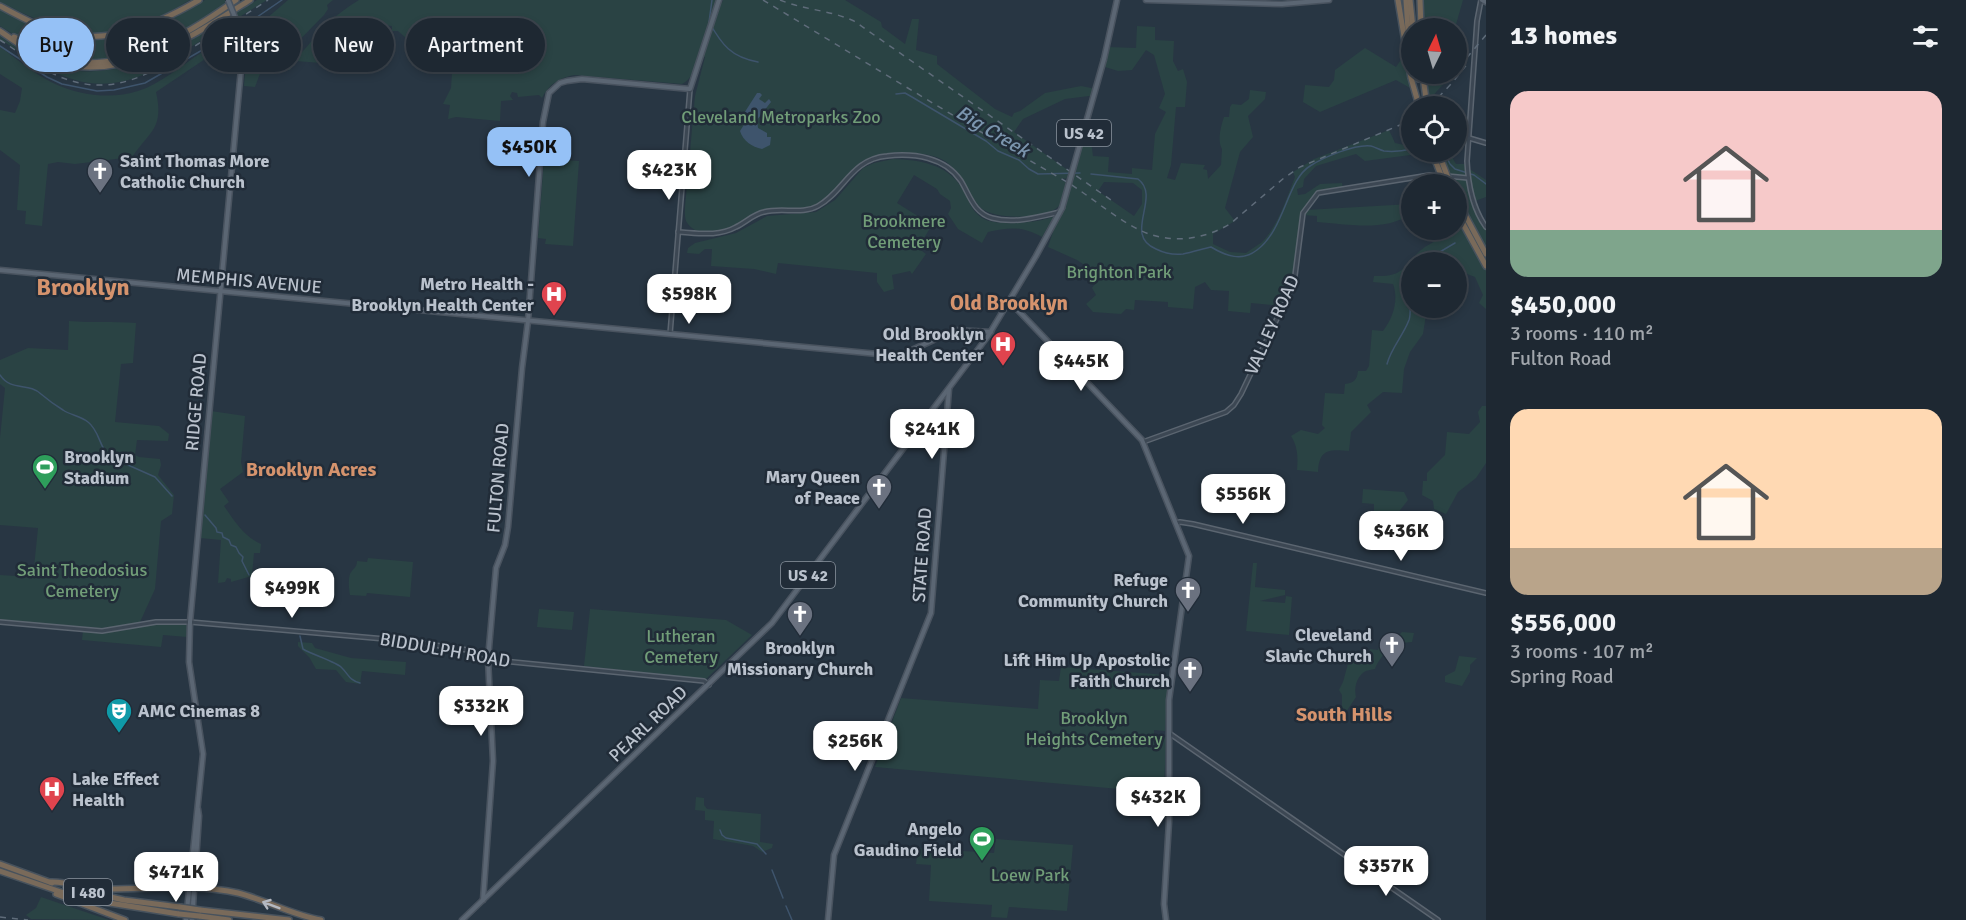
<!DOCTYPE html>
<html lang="en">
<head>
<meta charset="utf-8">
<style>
	:root { --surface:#1e2832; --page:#2b343e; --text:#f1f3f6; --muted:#a1a6ac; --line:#3c444d; --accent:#95c1f6 }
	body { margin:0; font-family:Signika,sans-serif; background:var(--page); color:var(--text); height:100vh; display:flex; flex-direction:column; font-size:22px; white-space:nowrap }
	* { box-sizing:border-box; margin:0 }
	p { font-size:20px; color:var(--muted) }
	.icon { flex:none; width:33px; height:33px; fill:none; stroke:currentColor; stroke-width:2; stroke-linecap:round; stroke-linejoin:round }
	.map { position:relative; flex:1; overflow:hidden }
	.panel { display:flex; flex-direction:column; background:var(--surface); width:480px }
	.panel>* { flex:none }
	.hud { position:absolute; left:18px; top:18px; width:570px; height:54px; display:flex; gap:12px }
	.needle { width:39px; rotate:5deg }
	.buttons { position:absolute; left:1401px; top:18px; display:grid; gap:12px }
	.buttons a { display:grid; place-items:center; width:66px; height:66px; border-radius:50%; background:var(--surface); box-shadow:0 3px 9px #0003,0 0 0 2px var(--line); font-size:30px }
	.price { position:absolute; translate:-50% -51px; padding:0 14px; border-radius:12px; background:#fff; color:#222; font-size:20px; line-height:39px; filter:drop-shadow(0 2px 3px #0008) }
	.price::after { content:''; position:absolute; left:50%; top:36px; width:18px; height:14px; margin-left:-9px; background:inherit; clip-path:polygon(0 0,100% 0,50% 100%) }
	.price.selected { background:var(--accent); color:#111 }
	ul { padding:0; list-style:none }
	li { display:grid; align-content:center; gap:12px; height:318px; padding:0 24px }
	li span { display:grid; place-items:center; height:186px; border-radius:18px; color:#555 }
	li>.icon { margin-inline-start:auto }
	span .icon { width:108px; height:108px; fill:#fffc; stroke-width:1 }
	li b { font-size:26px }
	h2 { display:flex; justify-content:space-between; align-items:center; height:72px; padding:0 24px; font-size:26px }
	.tag { padding:0 21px; border-radius:27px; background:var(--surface); box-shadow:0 3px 9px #0003,0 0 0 2px var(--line); font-size:21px; line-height:54px }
	.tag.selected { background:var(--accent); color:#111 }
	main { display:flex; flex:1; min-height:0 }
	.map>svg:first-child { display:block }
</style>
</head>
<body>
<main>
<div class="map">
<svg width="1486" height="920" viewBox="0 0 1486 920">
	<rect width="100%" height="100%" fill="#283643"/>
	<g fill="#2a4344" fill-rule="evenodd">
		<path d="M0,0H190C114,46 77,41 0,2Z"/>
		<path d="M205,0H225L226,4C178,34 121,74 61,57C39,51 19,38 0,26V9C19,19 38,30 60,36C110,50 163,27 205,0Z"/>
		<path d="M257,0H267L152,71C89,101 52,73 0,39V36C18,49 39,63 61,68C130,85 201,34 257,0Z"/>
		<path d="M288,0H333L327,5L328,9L324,15L285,55L284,60L286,63C302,58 312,38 324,27C335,16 346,8 359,0H715L722,3L723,0H845L881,22L882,27L905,44L912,19H919L916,50L937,56V64L995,109L1012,117L1014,113L1020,111L1045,93L1081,86L1096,89L1094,97L1089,96L1065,99L1023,119L1014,132L1072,173L1082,138L1091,141L1093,156L1109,157L1108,172L1132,174V168L1152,170L1155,134L1166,112L1159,108L1165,94L1154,55L1146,50L1132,70L1118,71L1102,66L1108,47L1136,48L1137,26L1155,27V40L1174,41L1173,61L1178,71L1183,69L1187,82L1185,107H1176L1171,165L1167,178L1175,180L1181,163L1205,165L1203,169L1207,170L1208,179L1221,165L1222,149C1217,141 1221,126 1224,117H1229L1230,107L1232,104L1241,105L1249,99L1250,90L1266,92L1265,99L1248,116L1253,137L1240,152L1225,208L1235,221L1213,234V244L1230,252L1246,253C1251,249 1257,246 1262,242C1278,226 1287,197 1295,177L1293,172L1314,159L1389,130L1395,143L1404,145L1411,143L1412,152H1433L1365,161L1356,154L1316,166L1304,179L1303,187L1297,189L1298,195L1305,194L1320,184L1342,183L1343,188L1318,193L1306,210L1411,204V214C1385,232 1347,224 1317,222V216L1303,215L1296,278L1283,306L1251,303L1250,313L1228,311L1229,291L1211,290L1205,282L1195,287L1193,309L1168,307V302L1135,300L1134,310L1126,309L1121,314L1093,312L1086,304L1096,295L1092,288L1095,284L1096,273L1077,260L1048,247L1071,178L1060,179L1069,184C1066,191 1065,201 1059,206C1047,220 995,220 981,208C964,190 960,163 933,156C914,152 886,151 869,158C848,167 837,192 818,204C804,213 784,206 768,210C756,212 746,221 735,226C723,232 698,238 688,224C684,220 685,212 685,207L695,96L705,57L698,55C694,66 694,78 682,84L574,75C559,78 549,84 542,98L539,95L518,97L517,93L512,92L510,96L513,100L501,101L500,121L456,117L448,119L450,105L443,104L451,88L452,72C442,58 426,58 410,56L413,44L398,31H392V26C374,24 370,26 354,34C343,40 339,43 338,56L327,59L321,63L296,61L290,70L261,71L255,87L244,86L245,72L251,66L260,33L254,35L245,61L247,39H244L243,30L259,25ZM1104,182L1133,183L1142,190V204L1134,216L1098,191Z"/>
		<path d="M1420,0H1463L1455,28H1421Z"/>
		<path d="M0,47C17,59 34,74 53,83C78,95 111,100 138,91C160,84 181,66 201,53L211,55L156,92C164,128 151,130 132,157L75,164L58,162L48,164L42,226L25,224L26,211L17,210L20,165L0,150V110L15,113L20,101L22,88L0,74Z"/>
		<path d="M1365,48L1396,67L1407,51L1414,90L1396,80L1320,112L1303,102L1305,85L1329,87L1334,80L1335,70Z"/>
		<path d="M1423,74H1450V77L1426,103Z"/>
		<path d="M1439,152H1449L1456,164H1468V168L1486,180V197L1475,201L1480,219L1486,227V254L1457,198L1456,184H1451Z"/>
		<path d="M544,159L579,161L573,246L545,244L546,239L538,238Z"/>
		<path d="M893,159C920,160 947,164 962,188C969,199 970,210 982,218C995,226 1027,223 1042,220C1046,219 1051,217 1054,217L1042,237C1022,226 1010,227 988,232L982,243L958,229L948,214L951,208L950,201L940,194L937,189L914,175L897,203L932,225L918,248L926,254L912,274L910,271L892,275L894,289L884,292L877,282V273L778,263L776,274L754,269L711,266L712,249H705L699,254L687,253L688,248L695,243L736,233L767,216L816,212L835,200L863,168L874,163Z"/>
		<path d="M1457,211L1486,266V309L1479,303L1483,295L1475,277L1462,272L1457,274L1456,262H1412V308H1427L1423,334L1410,352L1404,369L1402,393L1383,392L1367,405L1371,412L1351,432L1349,451C1329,449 1319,449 1318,472L1297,470C1298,458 1298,447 1291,436L1301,430L1318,434L1325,428L1322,425L1325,393L1344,394L1345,384C1354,383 1357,380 1358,371H1366L1369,366L1372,330L1383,331C1393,318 1399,300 1393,284L1373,282L1374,276C1405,277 1402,267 1421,250C1432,241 1448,236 1460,230L1457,224Z"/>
		<path d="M69,321C92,323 113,321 136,323L133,363L121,364L115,422L159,426L169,434L168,441L137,440L135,455L139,457L160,459L161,465L158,475L174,495L172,514L161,521L155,589L140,622L117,627L100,628L0,620V575L33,577L38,528L0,525V438L5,388L0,384V360L28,348L68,350Z"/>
		<path d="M1482,406H1486V463L1476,478L1458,492L1446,514L1434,509L1433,501L1422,495L1423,481H1427V473L1445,455L1447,432L1469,434L1480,422L1478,412Z"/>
		<path d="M211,411L245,416L241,462L243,472L220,489L229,502L224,506C234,520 243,536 261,544L260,553H254L252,576L231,582V579L227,578L225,582L218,583L221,540L200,538Z"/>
		<path d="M1363,489L1404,492L1408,500L1390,523L1382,522L1383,513L1374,512V504L1362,503Z"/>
		<path d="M368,558L413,562L410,597L367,593L366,596L350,595C349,590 348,579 350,574C353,568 357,568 357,561L367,562Z"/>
		<path d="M1253,563H1257L1255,587L1285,590V595L1260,601L1285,603L1286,596L1292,597L1289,635L1246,631Z"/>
		<path d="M539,609L574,612L572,630L537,627Z"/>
		<path d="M590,609L726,620L752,635L706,679L584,666Z"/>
		<path d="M156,624H188L187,637L163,635L161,647L82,640L83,631H114Z"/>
		<path d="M1402,632L1414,633L1412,642C1395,643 1381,653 1375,669C1371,670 1367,670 1364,672C1356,678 1354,688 1356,697L1346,712L1342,709V695L1339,690L1343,682L1349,660H1365L1369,656L1370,649L1378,650L1379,647L1382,645L1385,636L1397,637Z"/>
		<path d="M298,642L312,643L315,648L351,658L406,662L405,675L362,671L360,684L346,682L336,670L316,669L309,657L298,646Z"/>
		<path d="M1459,656L1477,658L1470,665V672L1462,686L1445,682V676L1455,671Z"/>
		<path d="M1061,667L1168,675L1165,731L1154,730V736L1166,737L1164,793L875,767L901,698L1038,709L1040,680L1059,681Z"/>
		<path d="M696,797L704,798V805L707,809L761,814L760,842L773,844L772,848L762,852L753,846L713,839L714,821L705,820V811L695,810Z"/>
		<path d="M996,839L1073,845L1067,911L1009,907L1007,918L991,917L992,905L929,901L931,865L916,864L918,848L994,853Z"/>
		<path d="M41,897L109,920L31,919L26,915L36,908Z"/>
	</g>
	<path fill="#3e546c" d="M760,93L762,95L759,99L765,103L769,99L771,102L757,120L758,128L767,133V137H771L770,145L762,149C752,147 743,141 740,131L745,123L741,118L757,93Z"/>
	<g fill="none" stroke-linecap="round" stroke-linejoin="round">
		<g stroke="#3e546c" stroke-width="1.5">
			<path d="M712,0L709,22C722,45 731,57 758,62"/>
			<path d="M241,28L282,0"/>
			<path d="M0,46L47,77L62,84L97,91L114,90L145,83L237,30"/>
			<path d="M896,94L905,93L912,97L986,141L998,151L1019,160L1029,169L1038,174L1080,173"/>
			<path d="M1444,152L1450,164L1455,169L1474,175L1486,184"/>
			<path d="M1091,174L1138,179C1162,197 1122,235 1156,249C1164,253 1174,255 1183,254C1193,252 1202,249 1211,247C1226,256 1242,262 1257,250C1285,229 1287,180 1310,166C1324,157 1355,144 1371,146C1375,147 1380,150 1384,151C1393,152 1403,151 1412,149"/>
			<path d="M1429,262L1433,256L1455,243"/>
			<path d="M1387,364C1391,348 1403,336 1409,320C1412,311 1408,301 1412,291"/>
			<path d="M0,375C11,392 29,382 41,394C48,400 55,405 63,410C70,415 81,416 88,422C100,431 99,448 110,457L155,477L172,496"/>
			<path d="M205,515L216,528L217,532L222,533L223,537L229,540L231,545L236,547L239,553L243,557L242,561L249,575"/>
			<path d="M300,636L303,649C313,655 337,662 342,668C349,675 349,680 360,683"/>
			<path d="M720,830L722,835L726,838L757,844L766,854"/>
			<path d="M772,870L783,898"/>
			<path d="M786,906L792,920"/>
		</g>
		<g stroke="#5b6570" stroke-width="6">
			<g id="minor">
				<path d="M1481,0L1477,21L1467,161C1468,184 1473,209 1486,227"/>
				<path d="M1469,138L1486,143"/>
				<path d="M1447,176L1468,178"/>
				<path d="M678,232C698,233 718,237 736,227C746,222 754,214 764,212C782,207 802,215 818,206C844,192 851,159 887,156C914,153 945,157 961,181C970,196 974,213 992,218C1014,224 1039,217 1060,212"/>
				<path d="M670,334L690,89"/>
				<path d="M1143,442L1226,412L1234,405L1241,394L1294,283L1303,213L1318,193L1430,175L1440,176"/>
				<path d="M1176,523L1180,522L1193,524L1486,593"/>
				<path d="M0,622L102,631L156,622H190L408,641L460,649L468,650L482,659L704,681L709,685"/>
				<path d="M1169,733L1438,920"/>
			</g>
		</g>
		<g stroke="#49535f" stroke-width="7">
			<g id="major">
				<path d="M1146,0L1282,4L1329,0"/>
				<path d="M1482,0L1486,2"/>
				<path d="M1104,59L1117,0"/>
				<path d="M0,270L899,356L955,330L991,332"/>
				<path d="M1009,302L1012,304L1142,440L1189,556L1169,700V822L1164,904L1166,920"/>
				<path d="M483,900L493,761L488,659L496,568L505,545L508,527L522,368L528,321L543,122L549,93L560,83L567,81L582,79L690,89L719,0"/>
				<path d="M186,920L203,754L189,662L190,622L242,58L241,39"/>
				<path d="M192,920L199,816L198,809"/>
				<path d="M462,920L772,623L988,336L1036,256L1062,208"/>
				<path d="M828,920L834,855L931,613L949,389"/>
			</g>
		</g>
		<g stroke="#47525d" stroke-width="8">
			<g id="highway">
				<path d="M1398,0L1411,78L1419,106"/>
				<path d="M1406,0L1409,46"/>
				<path d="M1410,0L1413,28"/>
				<path d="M1420,0L1421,28"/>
				<path d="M0,6C19,16 38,27 59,32C109,46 156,25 199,0"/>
				<path d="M0,31C17,43 35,56 56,62C125,83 194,35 250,0"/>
				<path d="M14,37C32,47 49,57 69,61C127,72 191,32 236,0"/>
				<path d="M1418,74L1419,79"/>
				<path d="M1456,198L1486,254"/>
				<path d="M1456,211L1486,266"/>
				<path d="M0,864L52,883"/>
				<path d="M0,871L61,892L97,901L179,914"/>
				<path d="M50,882C67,881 83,888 100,889C145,890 195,883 238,893C266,900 292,915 321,920"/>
				<path d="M66,887L124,900L180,907"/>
				<path d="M173,887L184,883L190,874"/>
				<path d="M56,894L125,920"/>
				<path d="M200,910L289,920"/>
				<path d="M199,916L229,920"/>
			</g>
		</g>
		<use href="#minor" stroke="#3c4753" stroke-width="3"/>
		<use href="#major" stroke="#5b6673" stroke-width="4"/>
		<use href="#highway" stroke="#796a5a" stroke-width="5"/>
		<g stroke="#5f6c7a" stroke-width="1.5" stroke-dasharray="6 6" stroke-linecap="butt">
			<path d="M763,0C864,61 965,124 1067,182C1093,198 1124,226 1152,235C1179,243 1206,238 1230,224L1284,178L1300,167L1412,120"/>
			<path d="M780,0C804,10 830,10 854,21L1111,200"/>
			<path d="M0,40C19,52 38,67 58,76C114,100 153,72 198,44C222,29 245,15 268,0"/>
			<path d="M1459,67L1486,35"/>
			<path d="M1430,106L1452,83L1468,63"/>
			<path d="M0,917L28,920"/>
		</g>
		<g stroke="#49535f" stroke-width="7" stroke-linecap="butt">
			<g id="major-bridge">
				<path d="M228,0L237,22L241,39"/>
				<path d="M1062,208L1104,59"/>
			</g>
		</g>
		<g stroke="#47525d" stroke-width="8" stroke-linecap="butt">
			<g id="highway-bridge">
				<path d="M1423,77L1427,106"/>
				<path d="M1432,152L1444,183"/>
				<path d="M1439,154L1450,183"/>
				<path d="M180,907L200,910"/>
				<path d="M179,914L199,916"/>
			</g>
		</g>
		<use href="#major-bridge" stroke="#5b6673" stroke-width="4"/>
		<use href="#highway-bridge" stroke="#796a5a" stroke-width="5"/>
	</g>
	<defs><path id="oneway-shaft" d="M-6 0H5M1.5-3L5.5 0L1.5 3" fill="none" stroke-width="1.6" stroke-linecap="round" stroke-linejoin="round" transform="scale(1.5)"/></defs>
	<use stroke="#b4b9c2" href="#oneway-shaft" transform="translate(271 905) rotate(-159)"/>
	<defs>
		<g id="church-pin" transform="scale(1.35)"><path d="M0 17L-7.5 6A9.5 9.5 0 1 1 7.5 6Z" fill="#6b7280" stroke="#212c38"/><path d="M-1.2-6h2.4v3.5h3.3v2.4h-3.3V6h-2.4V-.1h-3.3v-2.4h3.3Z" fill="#fff"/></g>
		<g id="hospital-pin" transform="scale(1.35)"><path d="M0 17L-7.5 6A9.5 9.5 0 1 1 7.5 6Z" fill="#e0444e" stroke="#212c38"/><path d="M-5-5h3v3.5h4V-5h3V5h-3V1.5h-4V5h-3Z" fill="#fff"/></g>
		<g id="stadium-pin" transform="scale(1.35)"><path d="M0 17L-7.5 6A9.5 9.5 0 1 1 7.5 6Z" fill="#2e9e5b" stroke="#212c38"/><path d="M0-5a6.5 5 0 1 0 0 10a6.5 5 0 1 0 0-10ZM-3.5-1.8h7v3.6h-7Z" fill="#fff"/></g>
		<g id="theatre-pin" transform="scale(1.35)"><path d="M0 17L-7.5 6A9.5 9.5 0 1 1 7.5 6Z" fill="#0f9aa8" stroke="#212c38"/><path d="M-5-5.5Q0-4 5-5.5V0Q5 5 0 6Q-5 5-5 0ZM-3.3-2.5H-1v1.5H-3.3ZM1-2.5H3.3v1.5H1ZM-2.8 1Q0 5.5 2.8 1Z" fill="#fff"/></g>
	</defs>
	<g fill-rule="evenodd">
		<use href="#church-pin" x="100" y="171"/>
		<use href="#hospital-pin" x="554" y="294"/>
		<use href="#hospital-pin" x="1003" y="344"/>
		<use href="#stadium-pin" x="45" y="467"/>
		<use href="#church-pin" x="879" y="487"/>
		<use href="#church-pin" x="1188" y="590"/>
		<use href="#church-pin" x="800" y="614"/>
		<use href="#church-pin" x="1392" y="645"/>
		<use href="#church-pin" x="1190" y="670"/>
		<use href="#theatre-pin" x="119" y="711"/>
		<use href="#hospital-pin" x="52" y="789"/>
		<use href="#stadium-pin" x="982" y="839"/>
	</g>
	<g text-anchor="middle" stroke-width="5" stroke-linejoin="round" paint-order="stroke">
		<g fill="#212c38" stroke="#8c95a0" stroke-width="1.5">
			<rect x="1057" y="120" width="54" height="26" rx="4.5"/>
			<rect x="781" y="562" width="54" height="26" rx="4.5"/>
			<rect x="64" y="879" width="48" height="26" rx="4.5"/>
		</g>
		<g font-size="16" font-weight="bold" fill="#bac2cd">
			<text x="1084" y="139">US 42</text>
			<text x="808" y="581">US 42</text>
			<text x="88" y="898">I 480</text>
		</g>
		<g font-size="18" fill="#719d78" stroke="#212c38">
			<text x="781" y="123">Cleveland Metroparks Zoo</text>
			<text x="904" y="227">Brookmere<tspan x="904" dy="21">Cemetery</tspan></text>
			<text x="1119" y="278">Brighton Park</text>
			<text x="82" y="576">Saint Theodosius<tspan x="82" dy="21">Cemetery</tspan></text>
			<text x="681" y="642">Lutheran<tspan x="681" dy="21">Cemetery</tspan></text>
			<text x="1094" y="724">Brooklyn<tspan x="1094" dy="21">Heights Cemetery</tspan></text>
			<text x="1030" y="881">Loew Park</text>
		</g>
		<g font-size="18" font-weight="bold" fill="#bac2cd" stroke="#212c38" text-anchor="end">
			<text x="120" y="167" text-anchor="start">Saint Thomas More<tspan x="120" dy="21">Catholic Church</tspan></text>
			<text x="534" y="290">Metro Health -<tspan x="534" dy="21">Brooklyn Health Center</tspan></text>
			<text x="984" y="340">Old Brooklyn<tspan x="984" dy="21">Health Center</tspan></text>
			<text x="64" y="463" text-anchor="start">Brooklyn<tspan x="64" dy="21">Stadium</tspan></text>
			<text x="860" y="483">Mary Queen<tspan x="860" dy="21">of Peace</tspan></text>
			<text x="1168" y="586">Refuge<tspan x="1168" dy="21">Community Church</tspan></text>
			<text x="1372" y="641">Cleveland<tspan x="1372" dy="21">Slavic Church</tspan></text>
			<text x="800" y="654" text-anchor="middle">Brooklyn<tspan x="800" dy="21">Missionary Church</tspan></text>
			<text x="1170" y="666">Lift Him Up Apostolic<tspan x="1170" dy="21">Faith Church</tspan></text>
			<text x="138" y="717" text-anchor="start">AMC Cinemas 8</text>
			<text x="72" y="785" text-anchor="start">Lake Effect<tspan x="72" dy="21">Health</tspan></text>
			<text x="962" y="835">Angelo<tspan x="962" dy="21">Gaudino Field</tspan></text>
		</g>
		<g font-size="18" fill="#bac2cd" stroke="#212c38">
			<text transform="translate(249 281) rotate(5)" y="6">MEMPHIS AVENUE</text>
			<text transform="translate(1272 325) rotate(-66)" y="6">VALLEY ROAD</text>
			<text transform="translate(196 402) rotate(-85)" y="6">RIDGE ROAD</text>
			<text transform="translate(498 478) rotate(-85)" y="6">FULTON ROAD</text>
			<text transform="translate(922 555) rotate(-86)" y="6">STATE ROAD</text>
			<text transform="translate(445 650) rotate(10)" y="6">BIDDULPH ROAD</text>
			<text transform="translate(648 724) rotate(-44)" y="6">PEARL ROAD</text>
		</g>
		<g font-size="20" font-style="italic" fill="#7b95ae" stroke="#212c38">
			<text transform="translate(993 131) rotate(31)" y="7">Big Creek</text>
		</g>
		<g font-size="20" font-weight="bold" fill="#d5936d" stroke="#212c38">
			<text x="311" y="476">Brooklyn Acres</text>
			<text x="1344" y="721">South Hills</text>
		</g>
		<g font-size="21" font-weight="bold" fill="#d5936d" stroke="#212c38">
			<text x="1009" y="310">Old Brooklyn</text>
		</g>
		<g font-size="24" font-weight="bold" fill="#d5936d" stroke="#212c38">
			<text x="83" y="295">Brooklyn</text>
		</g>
	</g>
</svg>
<div class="buttons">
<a><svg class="needle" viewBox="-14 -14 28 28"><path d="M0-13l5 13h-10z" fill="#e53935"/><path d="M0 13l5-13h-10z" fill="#a1a6ac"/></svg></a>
<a><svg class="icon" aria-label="locate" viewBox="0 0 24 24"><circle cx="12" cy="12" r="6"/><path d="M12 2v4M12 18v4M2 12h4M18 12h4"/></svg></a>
<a>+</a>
<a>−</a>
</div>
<b class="price selected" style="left:529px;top:178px">$450K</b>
<b class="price" style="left:669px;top:201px">$423K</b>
<b class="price" style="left:689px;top:325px">$598K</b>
<b class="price" style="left:1081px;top:392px">$445K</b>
<b class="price" style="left:932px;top:460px">$241K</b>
<b class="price" style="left:1243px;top:525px">$556K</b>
<b class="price" style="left:1401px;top:562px">$436K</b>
<b class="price" style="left:292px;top:619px">$499K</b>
<b class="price" style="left:481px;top:737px">$332K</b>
<b class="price" style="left:855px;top:772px">$256K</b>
<b class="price" style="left:1158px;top:828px">$432K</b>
<b class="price" style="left:1386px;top:897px">$357K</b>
<b class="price" style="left:176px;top:903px">$471K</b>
<div class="hud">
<a class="tag selected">Buy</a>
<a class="tag">Rent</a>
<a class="tag">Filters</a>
<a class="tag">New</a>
<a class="tag">Apartment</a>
</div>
</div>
<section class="panel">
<h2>13 homes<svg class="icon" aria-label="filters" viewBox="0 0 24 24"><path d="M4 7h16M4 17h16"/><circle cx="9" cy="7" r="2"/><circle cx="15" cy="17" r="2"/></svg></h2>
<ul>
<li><span style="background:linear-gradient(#f6c9c9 75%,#7fa58c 0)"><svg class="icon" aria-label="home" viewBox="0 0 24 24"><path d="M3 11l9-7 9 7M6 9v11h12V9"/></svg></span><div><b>$450,000</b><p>3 rooms · 110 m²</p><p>Fulton Road</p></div></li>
<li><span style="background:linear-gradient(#ffd9b3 75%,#b9a48a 0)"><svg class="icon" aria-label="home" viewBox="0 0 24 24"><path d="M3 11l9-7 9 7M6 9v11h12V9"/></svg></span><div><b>$556,000</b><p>3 rooms · 107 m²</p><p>Spring Road</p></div></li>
</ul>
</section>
</main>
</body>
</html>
